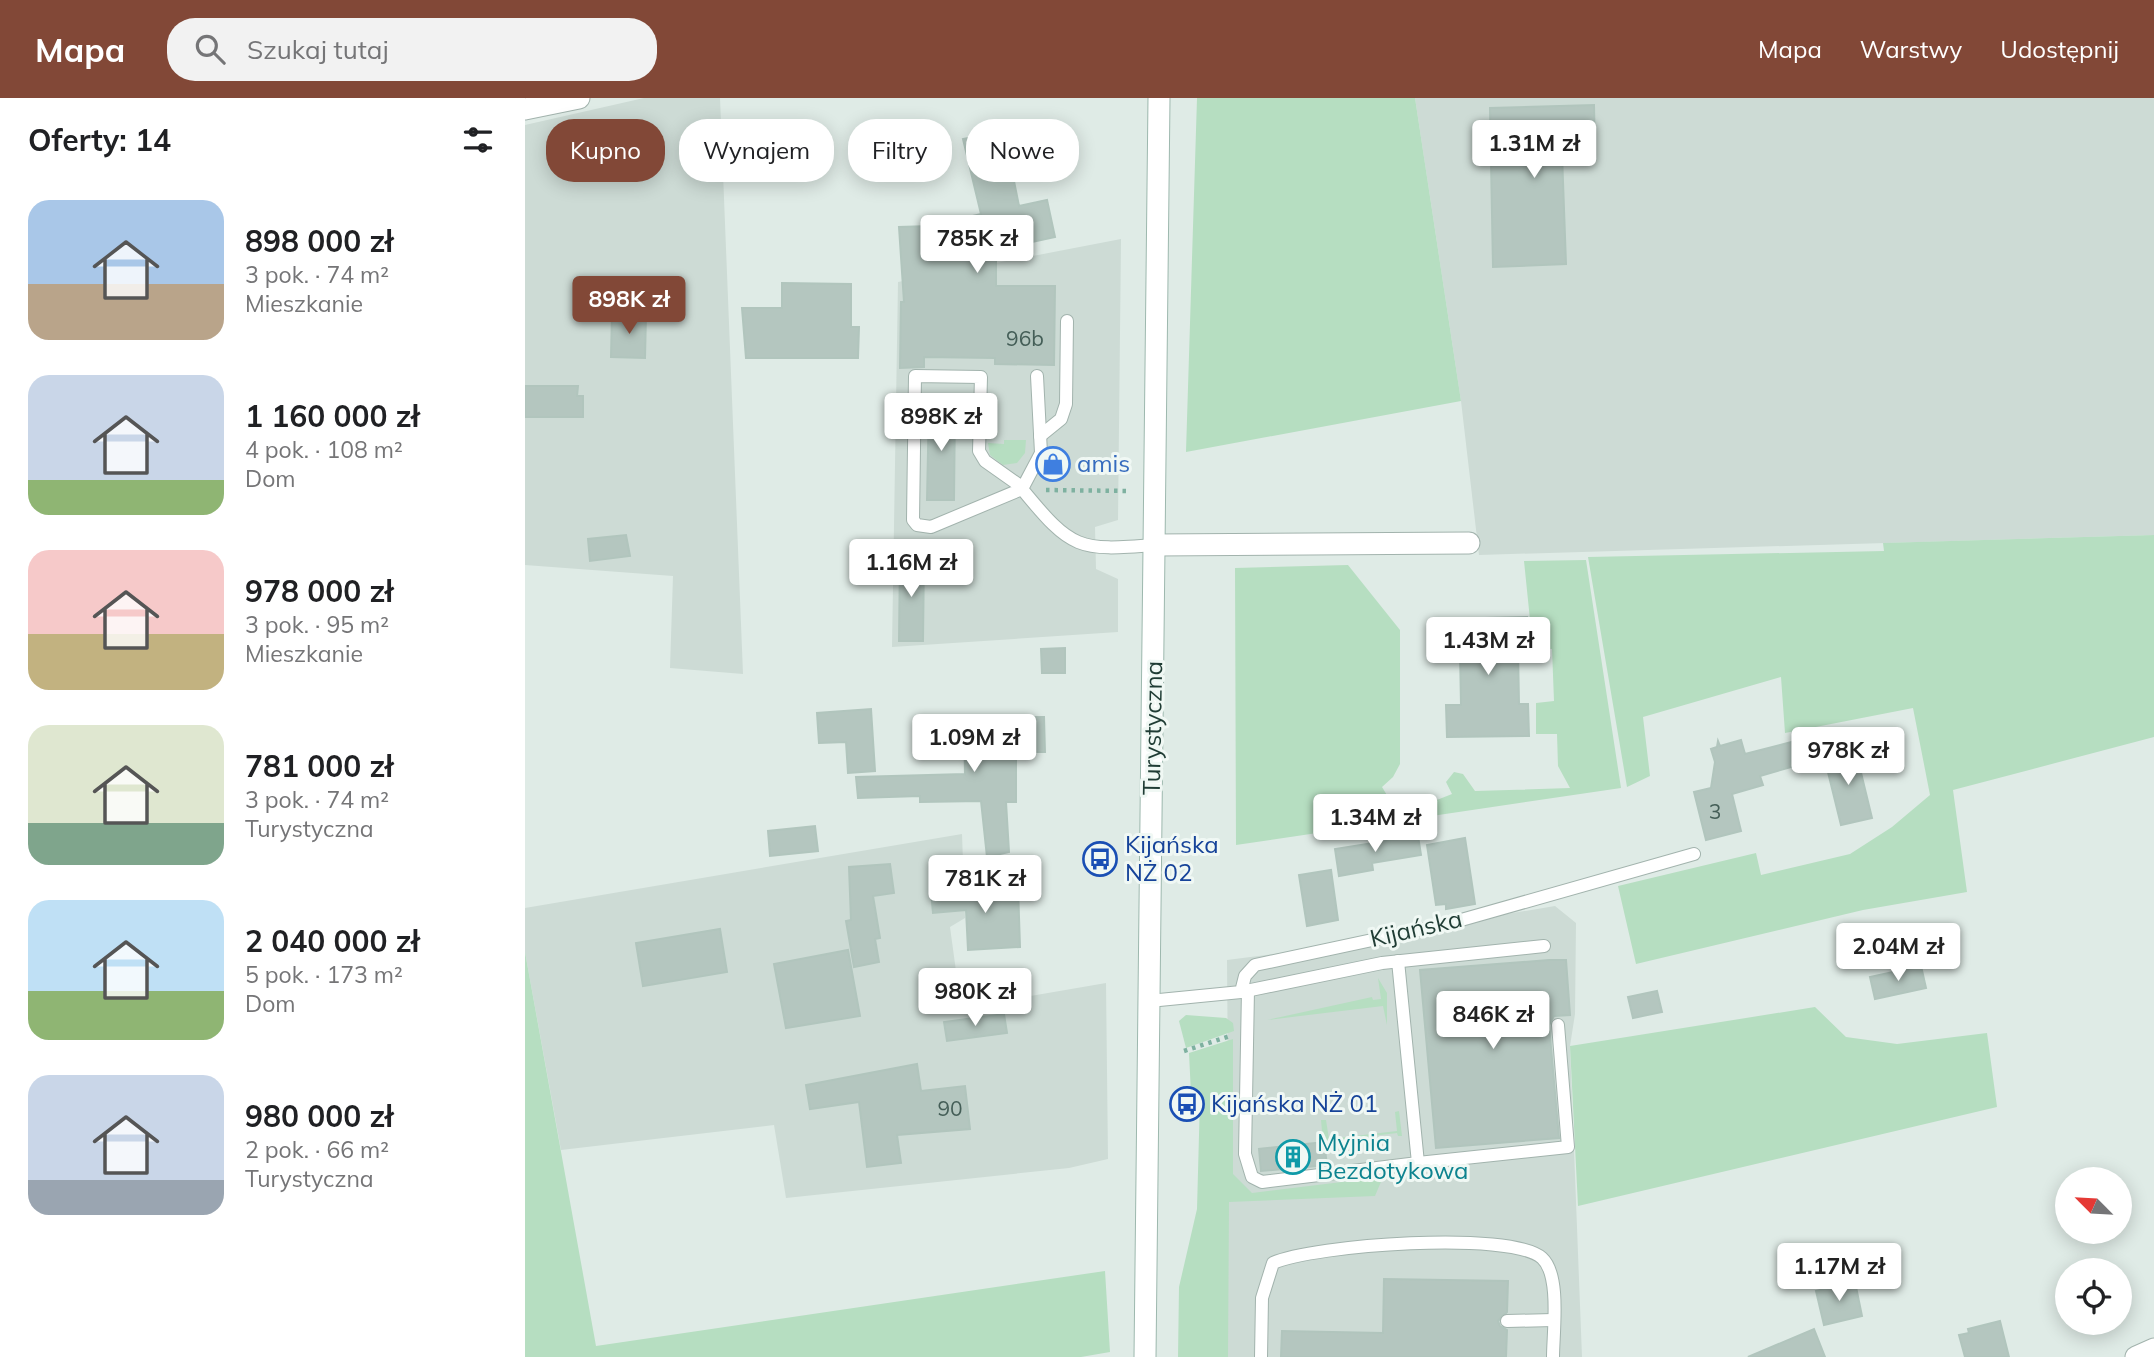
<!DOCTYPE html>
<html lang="pl">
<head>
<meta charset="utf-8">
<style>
	:root { --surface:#fff; --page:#f2f2f2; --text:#202124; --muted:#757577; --accent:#824837 }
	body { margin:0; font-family:Mulish,sans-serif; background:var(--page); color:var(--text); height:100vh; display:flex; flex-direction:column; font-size:26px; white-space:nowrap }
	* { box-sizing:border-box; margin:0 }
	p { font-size:23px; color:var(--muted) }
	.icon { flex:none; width:38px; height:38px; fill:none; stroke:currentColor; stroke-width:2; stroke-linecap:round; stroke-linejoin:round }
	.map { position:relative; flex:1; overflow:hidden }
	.details { display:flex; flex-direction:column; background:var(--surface); width:525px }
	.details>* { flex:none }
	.top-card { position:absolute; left:21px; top:21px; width:665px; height:63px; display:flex; gap:14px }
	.needle { width:46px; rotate:294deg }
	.fabs { position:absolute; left:1530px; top:1069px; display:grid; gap:14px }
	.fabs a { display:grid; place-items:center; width:77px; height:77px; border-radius:50%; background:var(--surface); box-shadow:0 4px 18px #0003; font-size:35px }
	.price { position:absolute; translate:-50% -60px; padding:0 16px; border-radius:7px; background:#fff; color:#222; font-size:23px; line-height:46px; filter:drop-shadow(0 2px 4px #0008) }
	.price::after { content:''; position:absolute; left:50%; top:42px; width:21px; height:16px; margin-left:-10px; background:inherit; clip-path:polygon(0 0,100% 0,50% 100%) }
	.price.current { background:var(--accent); color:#fff }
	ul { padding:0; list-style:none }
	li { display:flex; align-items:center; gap:21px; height:175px; padding:0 28px }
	li span { display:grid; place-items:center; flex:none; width:196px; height:140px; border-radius:21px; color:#555 }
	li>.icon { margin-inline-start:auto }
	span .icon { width:84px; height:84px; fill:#fffc; stroke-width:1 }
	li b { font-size:30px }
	h2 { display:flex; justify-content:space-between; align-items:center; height:84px; padding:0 28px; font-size:30px }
	.chip { padding:0 24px; border-radius:28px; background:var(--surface); box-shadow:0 4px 18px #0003; font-size:24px; line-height:63px }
	.chip.current { background:var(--accent); color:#fff }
	header { display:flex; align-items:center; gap:42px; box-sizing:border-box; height:98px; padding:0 35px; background:var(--accent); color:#fff }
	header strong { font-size:33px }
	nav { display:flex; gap:38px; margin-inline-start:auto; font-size:24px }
	.search { width:490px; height:63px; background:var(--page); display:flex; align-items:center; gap:18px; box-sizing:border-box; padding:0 24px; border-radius:28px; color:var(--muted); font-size:26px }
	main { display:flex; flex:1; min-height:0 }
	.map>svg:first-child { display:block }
</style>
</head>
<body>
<header>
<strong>Mapa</strong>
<div class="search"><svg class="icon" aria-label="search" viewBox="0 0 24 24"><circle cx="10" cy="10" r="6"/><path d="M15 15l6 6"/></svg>Szukaj tutaj</div>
<nav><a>Mapa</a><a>Warstwy</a><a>Udostępnij</a></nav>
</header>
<main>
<section class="details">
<h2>Oferty: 14<svg class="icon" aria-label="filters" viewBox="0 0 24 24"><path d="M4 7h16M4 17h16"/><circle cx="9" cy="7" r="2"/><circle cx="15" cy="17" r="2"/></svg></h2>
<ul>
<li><span style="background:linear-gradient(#a9c7e8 60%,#b9a48a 0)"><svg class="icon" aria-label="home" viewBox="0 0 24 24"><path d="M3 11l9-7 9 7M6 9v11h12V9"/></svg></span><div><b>898 000 zł</b><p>3 pok. · 74 m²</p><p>Mieszkanie</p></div></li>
<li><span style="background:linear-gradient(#c9d6e8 75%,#8fb573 0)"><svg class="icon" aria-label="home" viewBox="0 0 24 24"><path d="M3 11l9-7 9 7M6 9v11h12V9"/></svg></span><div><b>1 160 000 zł</b><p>4 pok. · 108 m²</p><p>Dom</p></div></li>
<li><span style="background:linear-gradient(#f6c9c9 60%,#c2b280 0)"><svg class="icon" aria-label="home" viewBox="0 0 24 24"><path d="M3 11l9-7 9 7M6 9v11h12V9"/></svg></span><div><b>978 000 zł</b><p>3 pok. · 95 m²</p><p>Mieszkanie</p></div></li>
<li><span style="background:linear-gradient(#dfe7d0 70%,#7fa58c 0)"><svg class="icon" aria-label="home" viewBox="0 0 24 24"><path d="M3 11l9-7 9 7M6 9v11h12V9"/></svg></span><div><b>781 000 zł</b><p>3 pok. · 74 m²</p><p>Turystyczna</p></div></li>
<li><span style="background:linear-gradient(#bfe0f5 65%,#8fb573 0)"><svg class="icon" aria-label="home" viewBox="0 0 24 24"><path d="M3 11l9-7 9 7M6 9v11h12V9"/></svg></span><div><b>2 040 000 zł</b><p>5 pok. · 173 m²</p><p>Dom</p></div></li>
<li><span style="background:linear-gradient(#c9d6e8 75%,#9aa5b1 0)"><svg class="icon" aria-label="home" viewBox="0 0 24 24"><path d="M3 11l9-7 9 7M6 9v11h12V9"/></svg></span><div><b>980 000 zł</b><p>2 pok. · 66 m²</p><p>Turystyczna</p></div></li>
</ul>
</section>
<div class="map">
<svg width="1629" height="1259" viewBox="0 0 1629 1259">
	<rect width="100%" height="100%" fill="#dfebe6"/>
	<g fill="#cddbd5">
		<path d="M119,0H195L218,576L145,570L148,478L0,467V27Z"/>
		<path d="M890,0H1629V437L954,457L936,303Z"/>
		<path d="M596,141L593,422L570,429L571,471L593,481V534L367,549L373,184Z"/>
		<path d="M437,736L440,820L425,829L436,910L581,885L583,1061L544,1070L261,1100L249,1027L36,1052L0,854V810Z"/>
		<path d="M1030,808L1051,825L1050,916L1045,948L1057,1259H682L704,1104L702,862L868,841L922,826Z"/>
	</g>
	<g fill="#b6dec1">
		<path d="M672,0H890L936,303L661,354Z"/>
		<path d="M479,342H501L500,355L492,365L478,367L465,357L463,345L479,346Z"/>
		<path d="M1629,437V639L1428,692L1442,794L1338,812L1111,866L1093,788L1231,755L1236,777L1325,756L1367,729L1405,697L1388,610L1260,635L1256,579L1118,619L1125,678L1102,689L1063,459L1359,453L1358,445Z"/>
		<path d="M1061,462L1096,690L711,747L710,470L823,467L875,532V666L868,679L857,689L874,717L927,696L921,684L929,674L938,676L950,693L1045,690L1033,668L1032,636H1011V605L1029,603L1027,551H1008L999,463Z"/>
		<path d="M0,854L71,1248L580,1173L585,1254L556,1259H0Z"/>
		<path d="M853,880L862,895V927L858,908L742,922L847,899L848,902L856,901Z"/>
		<path d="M1290,909L1321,939L1372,946L1462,935L1472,1009L1053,1108L1045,948Z"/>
		<path d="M661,917L701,920L708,925L709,933L661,950L654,923Z"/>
		<path d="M708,941V1076L727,1095L858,1079L850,1098L704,1104L703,1259H653L654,1189L672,1111L675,1000L666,996L664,955Z"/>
		<path d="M874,1013L877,1038H873L872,1035L798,1044L796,1022H801L804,1041L872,1033L870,1014Z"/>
	</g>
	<g fill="#b4c6bf" stroke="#b1c5bd" stroke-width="2">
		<path d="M1069,7L1070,56H1037L1041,166L968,169L965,10Z"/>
		<path d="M479,33L494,108L522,102L530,139L471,152V188H530L529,267L470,266V260L399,259V269L375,270L376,204H379L374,129L406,128L456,116L438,41Z"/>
		<path d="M257,185L326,186V229H334L333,260H221L217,210H257Z"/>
		<path d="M87,216H121L120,260L86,259Z"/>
		<path d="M0,288H53L52,298H58V319H0Z"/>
		<path d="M404,306L430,307L429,402H402Z"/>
		<path d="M101,437L105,458L65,463L63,441Z"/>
		<path d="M375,458L399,459L398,543H374Z"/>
		<path d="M1002,519V551L993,552L994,606H1003L1004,638L922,639L921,607H936L935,553H920L919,521Z"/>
		<path d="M540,550V575H517L516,551Z"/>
		<path d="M346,611L350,673L323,675L321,644L294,645L292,615Z"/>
		<path d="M519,619L520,654H491V704H481L484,754L462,759L456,703L395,704V698L333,700L331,679L440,676L439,620Z"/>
		<path d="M1216,642L1220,656L1274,642L1280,665L1235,678L1238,687L1207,696L1216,733L1181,742L1169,694L1186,690L1190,664L1186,651L1192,649L1193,643L1195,648Z"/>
		<path d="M1330,650L1347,720L1316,727L1299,658Z"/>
		<path d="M290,728L293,753L245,758L243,733Z"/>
		<path d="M893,738L896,757L847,765L848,772L814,778L810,751Z"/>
		<path d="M940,740L950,806L921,811V806L911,807L902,747Z"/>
		<path d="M365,766L369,795L348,798L355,840L350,841L354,864L329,869L321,823L326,822L324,769Z"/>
		<path d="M806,772L813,822L782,828L774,777Z"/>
		<path d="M493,789L495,849L443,852L441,812L408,815L406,794Z"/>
		<path d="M195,831L202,874L118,888L111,845Z"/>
		<path d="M323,852L335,918L261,930L249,866Z"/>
		<path d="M1024,862H1041L1045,917L1029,918L1024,927L1034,1040L911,1050L895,872Z"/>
		<path d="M1396,868L1401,890L1350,901L1345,879Z"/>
		<path d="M1132,893L1137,914L1108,920L1103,899Z"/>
		<path d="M479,916L482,935L422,943L419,924Z"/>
		<path d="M392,966L396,993L440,988L445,1031L372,1037L376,1065L342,1069L334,1004L285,1011L281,987Z"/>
		<path d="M799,1044L802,1067L736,1073L734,1051Z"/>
		<path d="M859,1181L983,1183L982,1214L973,1223L975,1228L982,1232L981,1259H756L757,1233L858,1235Z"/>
		<path d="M1330,1184L1337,1218L1299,1227L1291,1193Z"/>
		<path d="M1475,1223L1484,1259H1440L1434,1237L1444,1235L1443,1231Z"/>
		<path d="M1289,1231L1300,1259H1223Z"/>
	</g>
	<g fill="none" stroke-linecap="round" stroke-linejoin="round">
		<g stroke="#a2b3ad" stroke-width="14">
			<g id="service">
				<path d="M512,278L516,355L497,391L406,429L392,427L388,422L390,278L456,279L454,353L460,363L494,387L497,391C547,452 553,453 630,447"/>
				<path d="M515,338L536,321L541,306L542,223"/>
				<path d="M723,892L720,1056L727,1079L737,1084L893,1065L873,863"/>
				<path d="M716,894L857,865L1019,848"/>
				<path d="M624,903L716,894L720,878L730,867L922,826L1169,756"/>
				<path d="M893,1065L1043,1049L1033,927"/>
				<path d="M982,1223L1028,1222"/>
				<path d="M736,1259L737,1200L748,1165C788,1147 985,1132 1017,1160C1036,1177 1028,1235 1028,1259"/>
			</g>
		</g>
		<g stroke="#a2b3ad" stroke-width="23">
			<g id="minor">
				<path d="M0,11L54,0"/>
				<path d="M630,447L944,445"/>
				<path d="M1611,1259L1629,1251"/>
			</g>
		</g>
		<g stroke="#9db8ae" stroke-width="23">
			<path id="secondary" d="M620,1259L634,0"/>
		</g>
		<g stroke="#7eb1a0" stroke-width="4.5" stroke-dasharray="3.5 5" stroke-linecap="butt">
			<path d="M521,392L604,393"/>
			<path d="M659,953L705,938"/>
		</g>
		<use href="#service" stroke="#fff" stroke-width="12"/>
		<use href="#minor" stroke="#fff" stroke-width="21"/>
		<use href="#secondary" stroke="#fff" stroke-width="21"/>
	</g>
	<defs>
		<g id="shop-ring" transform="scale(1.75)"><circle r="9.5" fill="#f0f8f4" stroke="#3f7fe0" stroke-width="1.5"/><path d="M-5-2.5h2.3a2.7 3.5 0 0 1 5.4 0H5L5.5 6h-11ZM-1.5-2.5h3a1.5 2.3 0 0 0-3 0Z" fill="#3f7fe0"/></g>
		<g id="bus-ring" transform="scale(1.75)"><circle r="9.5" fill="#f0f8f4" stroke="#1a4fb4" stroke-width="1.5"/><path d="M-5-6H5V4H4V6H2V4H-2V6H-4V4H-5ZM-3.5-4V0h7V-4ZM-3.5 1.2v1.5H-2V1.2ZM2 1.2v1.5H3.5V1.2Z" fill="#1a4fb4"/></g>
		<g id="building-ring" transform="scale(1.75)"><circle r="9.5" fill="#f0f8f4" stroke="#0f9aa8" stroke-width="1.5"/><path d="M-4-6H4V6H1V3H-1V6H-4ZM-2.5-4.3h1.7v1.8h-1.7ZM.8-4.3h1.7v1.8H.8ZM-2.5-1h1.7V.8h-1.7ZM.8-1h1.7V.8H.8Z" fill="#0f9aa8"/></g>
	</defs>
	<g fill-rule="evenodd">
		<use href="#shop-ring" x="528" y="366"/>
		<use href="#bus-ring" x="575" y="761"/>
		<use href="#bus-ring" x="662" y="1006"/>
		<use href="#building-ring" x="768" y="1059"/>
	</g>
	<g text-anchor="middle" stroke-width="6" stroke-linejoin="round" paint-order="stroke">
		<g font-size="21" fill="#445e57">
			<text x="500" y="248">96b</text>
			<text x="1190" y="721">3</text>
			<text x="425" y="1018">90</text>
		</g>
		<g font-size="24" fill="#366cbe" stroke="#f0f8f4" text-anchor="start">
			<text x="552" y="374">amis</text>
		</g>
		<g font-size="24" fill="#1f3c34" stroke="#f0f8f4">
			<text transform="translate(628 630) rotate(-89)" y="8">Turystyczna</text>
			<text transform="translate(891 831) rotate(-13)" y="8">Kijańska</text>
		</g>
		<g font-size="24" fill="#164399" stroke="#f0f8f4" text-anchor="start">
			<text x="600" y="755">Kijańska<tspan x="600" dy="28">NŻ 02</tspan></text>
			<text x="686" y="1014">Kijańska NŻ 01</text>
		</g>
		<g font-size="24" fill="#0d838f" stroke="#f0f8f4" text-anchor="start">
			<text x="792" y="1053">Myjnia<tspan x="792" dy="28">Bezdotykowa</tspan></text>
		</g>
	</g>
</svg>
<div class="fabs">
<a><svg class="needle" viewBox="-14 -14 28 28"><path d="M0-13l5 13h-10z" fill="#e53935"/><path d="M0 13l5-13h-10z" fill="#757577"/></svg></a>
<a><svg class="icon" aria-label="locate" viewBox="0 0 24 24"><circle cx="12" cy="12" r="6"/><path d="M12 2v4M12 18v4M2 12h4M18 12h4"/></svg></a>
</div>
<b class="price" style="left:1009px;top:82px">1.31M zł</b>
<b class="price" style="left:452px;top:177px">785K zł</b>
<b class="price current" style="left:104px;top:238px">898K zł</b>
<b class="price" style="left:416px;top:355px">898K zł</b>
<b class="price" style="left:386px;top:501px">1.16M zł</b>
<b class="price" style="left:963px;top:579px">1.43M zł</b>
<b class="price" style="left:449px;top:676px">1.09M zł</b>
<b class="price" style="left:1323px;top:689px">978K zł</b>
<b class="price" style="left:850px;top:756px">1.34M zł</b>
<b class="price" style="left:460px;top:817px">781K zł</b>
<b class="price" style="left:1373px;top:885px">2.04M zł</b>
<b class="price" style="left:450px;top:930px">980K zł</b>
<b class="price" style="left:968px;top:953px">846K zł</b>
<b class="price" style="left:1314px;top:1205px">1.17M zł</b>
<div class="top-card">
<a class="chip current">Kupno</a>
<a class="chip">Wynajem</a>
<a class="chip">Filtry</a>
<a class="chip">Nowe</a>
</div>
</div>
</main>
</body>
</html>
